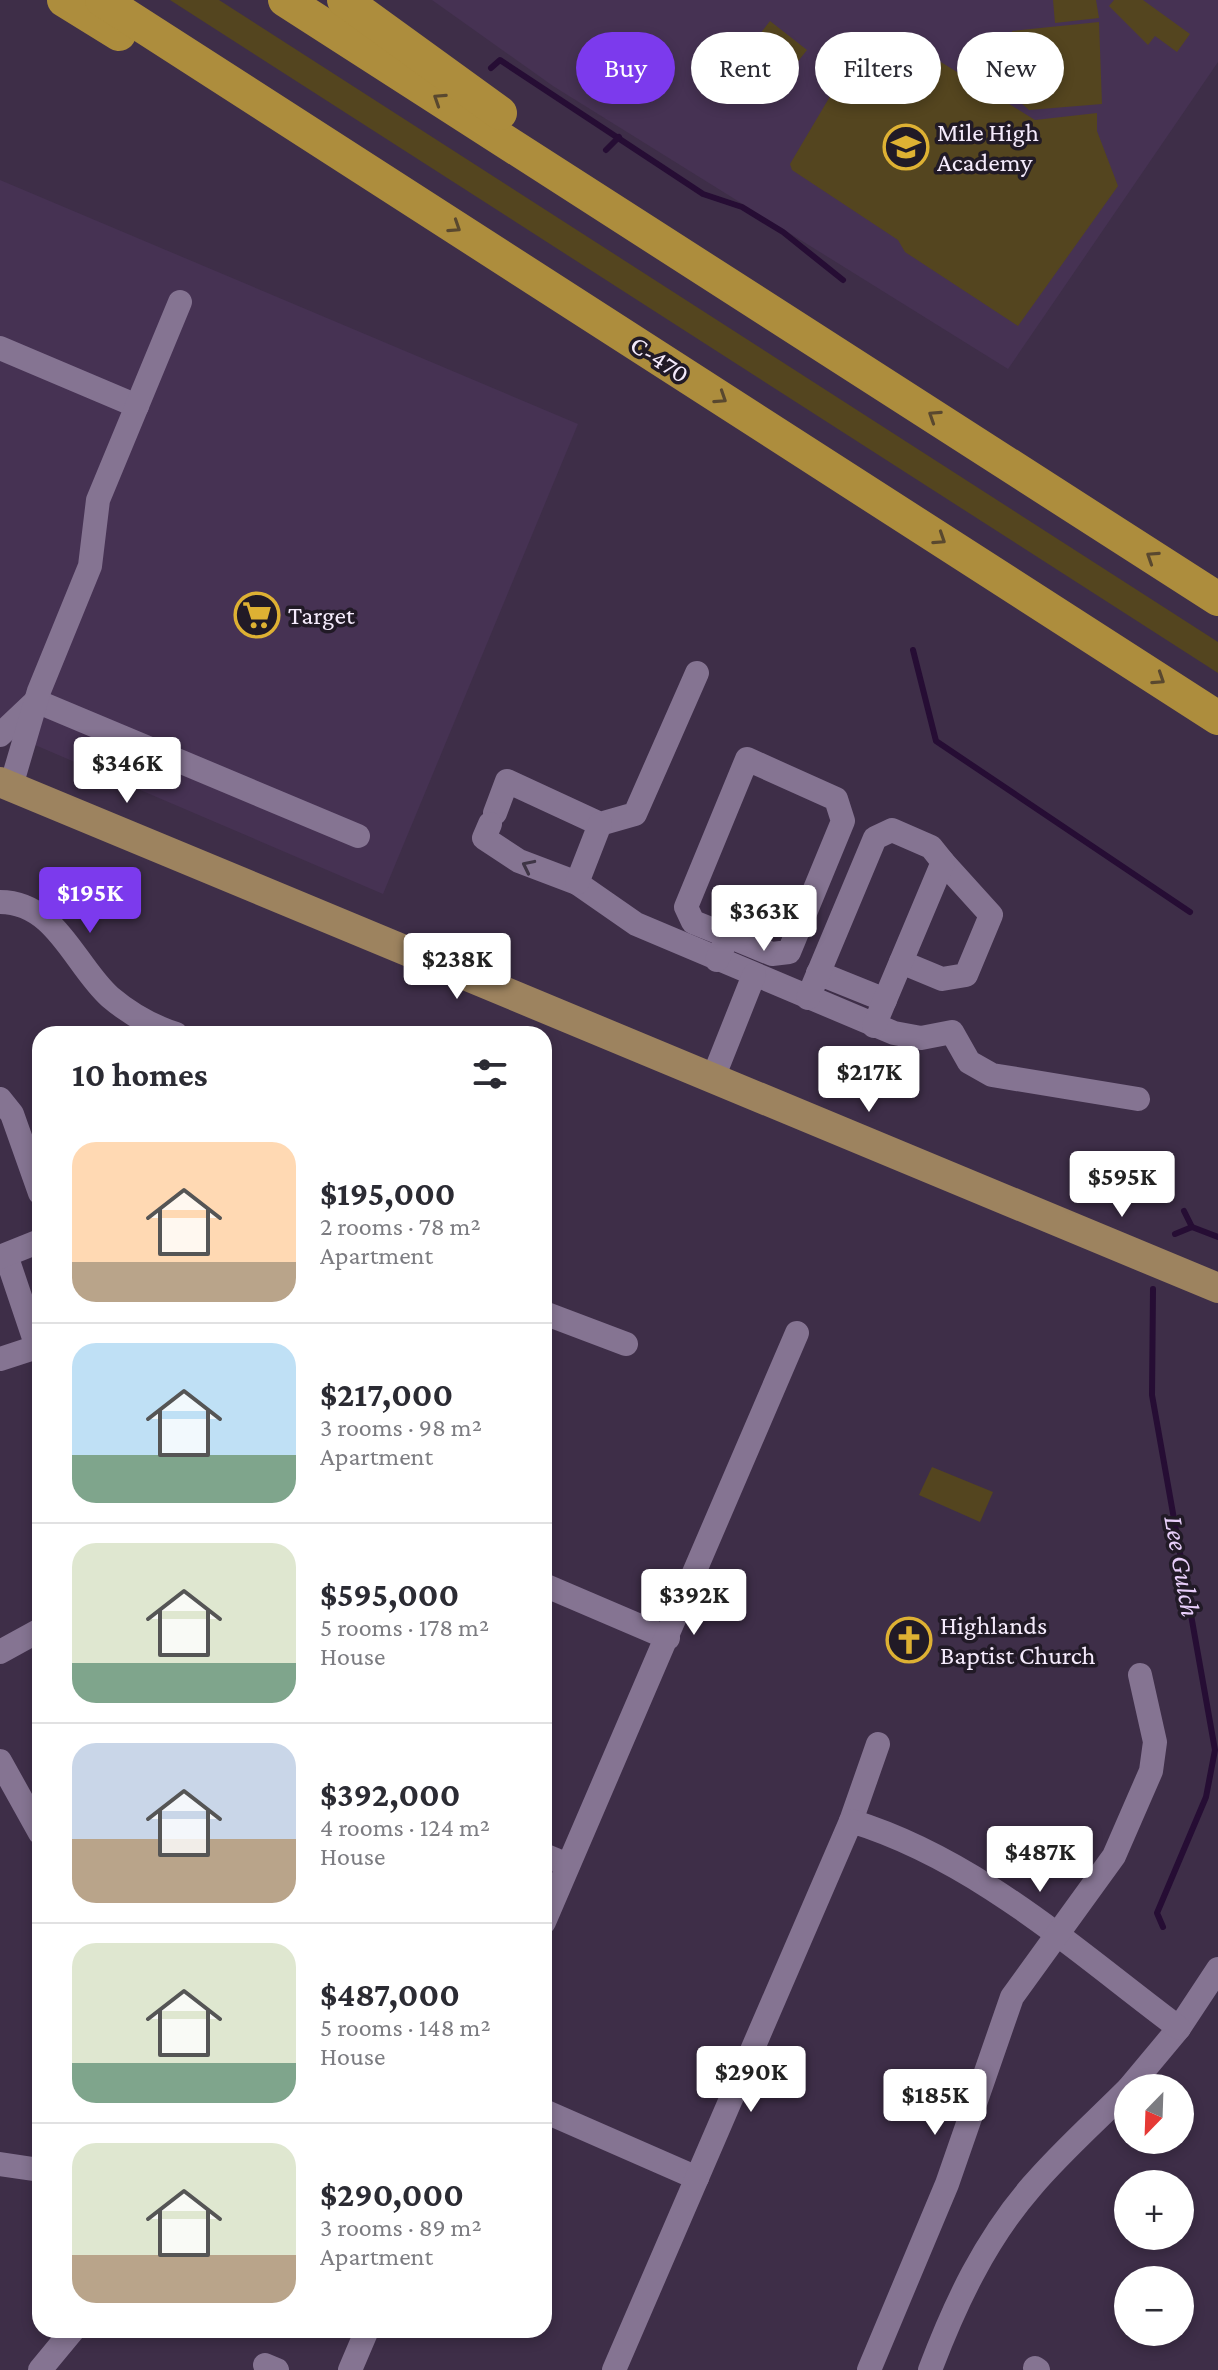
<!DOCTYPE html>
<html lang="en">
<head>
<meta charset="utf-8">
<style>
	:root { --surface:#fff; --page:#f7f7f7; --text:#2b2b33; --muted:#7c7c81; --line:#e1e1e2; --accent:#7c3aed }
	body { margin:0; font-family:"Crimson Pro",serif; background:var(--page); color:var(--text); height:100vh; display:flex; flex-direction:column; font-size:30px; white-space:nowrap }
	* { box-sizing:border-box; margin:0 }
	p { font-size:26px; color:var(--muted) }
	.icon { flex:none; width:44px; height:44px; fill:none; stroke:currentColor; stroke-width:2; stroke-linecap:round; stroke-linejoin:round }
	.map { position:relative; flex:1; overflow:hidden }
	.side { position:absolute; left:32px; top:1026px; width:520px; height:1312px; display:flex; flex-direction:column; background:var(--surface); border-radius:24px; box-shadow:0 4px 12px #0003 }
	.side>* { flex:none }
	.hud { position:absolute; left:576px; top:32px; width:522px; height:72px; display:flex; gap:16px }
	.needle { width:52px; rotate:203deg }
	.fabs { position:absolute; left:1114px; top:2074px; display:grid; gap:16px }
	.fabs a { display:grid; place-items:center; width:80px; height:80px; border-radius:50%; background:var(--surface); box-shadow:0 4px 12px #0003; font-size:40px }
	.price { position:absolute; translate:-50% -68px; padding:0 18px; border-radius:8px; background:#fff; color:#222; font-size:26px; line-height:52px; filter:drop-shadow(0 2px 4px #0008) }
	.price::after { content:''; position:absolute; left:50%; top:48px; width:24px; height:18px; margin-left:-12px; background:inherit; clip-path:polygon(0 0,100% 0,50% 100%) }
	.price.active { background:var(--accent); color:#fff }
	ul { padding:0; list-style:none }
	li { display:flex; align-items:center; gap:24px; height:200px; padding:0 40px }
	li+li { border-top:2px solid var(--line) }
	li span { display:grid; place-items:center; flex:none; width:224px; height:160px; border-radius:24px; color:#555 }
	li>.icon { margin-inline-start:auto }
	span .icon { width:96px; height:96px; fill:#fffc; stroke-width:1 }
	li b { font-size:34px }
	h2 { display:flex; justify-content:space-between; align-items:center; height:96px; padding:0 40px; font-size:34px }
	.pill { padding:0 28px; border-radius:36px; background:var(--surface); box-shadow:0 4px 12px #0003; font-size:28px; line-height:72px }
	.pill.active { background:var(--accent); color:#fff }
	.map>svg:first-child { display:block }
</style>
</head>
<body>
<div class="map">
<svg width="1218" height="2370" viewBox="0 0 1218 2370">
	<rect width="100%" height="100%" fill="#3e2e48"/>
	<g fill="#463253">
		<path d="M432,0H1218V62L1008,369L553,86Z"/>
		<path d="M0,180L578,424L383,894L0,730Z"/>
	</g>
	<g fill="#54451f">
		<path d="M170,0H219L1218,642V673Z"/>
		<path d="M1053,0H1096L1099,18L1055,23Z"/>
		<path d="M1114,0H1143L1190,34L1177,52L1155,36L1148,45L1109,6Z"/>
		<path d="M770,21L807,50L773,93L736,65Z"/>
		<path d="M1099,22L1102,104L1029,110L1021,103L1012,31Z"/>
		<path d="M892,32L1035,120L1097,113V131L1118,186L1018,326L905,252L898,240L792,170L790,164L864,39Z"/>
		<path d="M932,1467L993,1492L980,1522L919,1495Z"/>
	</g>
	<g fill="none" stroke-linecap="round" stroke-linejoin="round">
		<g stroke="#260d34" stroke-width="6">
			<path d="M491,68L500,60L703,194L742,207L783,232L843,280"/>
			<path d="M606,150L619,137"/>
			<path d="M913,650L936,741L1190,912"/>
			<path d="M1184,1211L1192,1227"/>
			<path d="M1175,1234L1192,1227L1218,1237"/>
			<path d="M1153,1289L1152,1395L1215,1750L1206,1797L1157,1913L1163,1927"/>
		</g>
		<g stroke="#857492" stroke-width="24">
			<path d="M0,348L137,406"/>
			<path d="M0,735L36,701L358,836"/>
			<path d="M11,786L39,691L90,566L98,500L180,302"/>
			<path d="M495,813L507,781L600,824L635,814L697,673"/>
			<path d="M490,824L484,838L519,861L577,883L636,924L894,1033L921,1038L952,1032L969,1062L992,1075L1138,1099"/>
			<path d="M577,883L600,824"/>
			<path d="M0,902C56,902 75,966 110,997C130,1014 151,1026 176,1034"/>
			<path d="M717,960L728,936L772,954L789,952L843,821L836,799L747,759L686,907L693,922L728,936"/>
			<path d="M901,962L942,979L966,975L991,915L943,862"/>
			<path d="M818,973L885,1000"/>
			<path d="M808,998L875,838L892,830L931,847L943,862L874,1026"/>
			<path d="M713,1078L754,975"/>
			<path d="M0,1099L12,1114L40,1193"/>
			<path d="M6,1255L37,1347"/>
			<path d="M0,1257L40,1241"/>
			<path d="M544,1313L626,1344"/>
			<path d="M0,1359L40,1346"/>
			<path d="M544,1585L668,1638"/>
			<path d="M0,1652L40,1630"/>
			<path d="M0,1761L40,1833"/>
			<path d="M851,1821L878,1744"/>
			<path d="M544,1855L568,1865"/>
			<path d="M544,1922L797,1333"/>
			<path d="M1129,2088L1179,2028L1218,1969"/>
			<path d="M544,2111L697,2178"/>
			<path d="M0,2164L40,2170"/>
			<path d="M265,2365L277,2370"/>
			<path d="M1035,2368L1038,2370"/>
			<path d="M40,2370L73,2330"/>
			<path d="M350,2370L367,2330"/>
			<path d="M614,2370L851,1821C976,1859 1076,1951 1179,2028"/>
			<path d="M869,2370L947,2184L1012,1997L1114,1856L1151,1771L1155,1742L1140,1675"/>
			<path d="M930,2370C955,2304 985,2240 1032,2186C1061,2152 1096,2121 1128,2089"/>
		</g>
		<path stroke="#9d835f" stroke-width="30" d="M0,782L1218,1288"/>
		<g stroke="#ad8d3d" stroke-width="34">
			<path d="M64,0L119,34"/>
			<path d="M102,0L1218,718"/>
			<path d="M285,0L1218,599"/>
			<path d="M344,0L500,113"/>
		</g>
	</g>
	<defs><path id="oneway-chevron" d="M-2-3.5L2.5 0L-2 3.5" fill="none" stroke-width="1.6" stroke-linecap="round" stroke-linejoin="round" transform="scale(2)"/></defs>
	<g stroke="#59482f">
		<use href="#oneway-chevron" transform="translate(439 99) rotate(-147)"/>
		<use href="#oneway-chevron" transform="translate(455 227) rotate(33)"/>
		<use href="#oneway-chevron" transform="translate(721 398) rotate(33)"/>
		<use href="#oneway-chevron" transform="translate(934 416) rotate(-147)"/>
		<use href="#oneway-chevron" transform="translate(940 539) rotate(33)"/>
		<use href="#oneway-chevron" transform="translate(1152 557) rotate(-147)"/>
		<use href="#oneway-chevron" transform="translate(1159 679) rotate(33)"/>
	</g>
	<use stroke="#3f3546" href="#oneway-chevron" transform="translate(528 866) rotate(-154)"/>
	<defs>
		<g id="school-ring" transform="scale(2.3)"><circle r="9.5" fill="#211a26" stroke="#deb133" stroke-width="1.5"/><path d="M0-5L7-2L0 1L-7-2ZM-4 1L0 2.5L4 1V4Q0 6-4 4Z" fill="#deb133"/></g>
		<g id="supermarket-ring" transform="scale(2.3)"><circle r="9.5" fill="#211a26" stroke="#deb133" stroke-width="1.5"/><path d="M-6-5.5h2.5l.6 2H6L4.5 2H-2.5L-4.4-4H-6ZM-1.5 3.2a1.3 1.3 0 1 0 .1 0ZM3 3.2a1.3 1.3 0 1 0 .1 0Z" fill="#deb133"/></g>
		<g id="church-ring" transform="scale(2.3)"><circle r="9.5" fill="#211a26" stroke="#deb133" stroke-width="1.5"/><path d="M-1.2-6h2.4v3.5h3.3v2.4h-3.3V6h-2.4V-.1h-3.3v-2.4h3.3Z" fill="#deb133"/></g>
	</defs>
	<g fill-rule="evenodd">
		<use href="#school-ring" x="906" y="147"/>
		<use href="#supermarket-ring" x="257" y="615"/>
		<use href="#church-ring" x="909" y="1640"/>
	</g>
	<g text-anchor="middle" stroke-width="7" stroke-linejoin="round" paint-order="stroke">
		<g font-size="26" fill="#f5ebfc" stroke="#211a26" text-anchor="start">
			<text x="937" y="141">Mile High<tspan x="937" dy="30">Academy</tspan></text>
			<text x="288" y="624">Target</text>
			<text x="940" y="1634">Highlands<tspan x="940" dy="30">Baptist Church</tspan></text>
		</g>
		<g font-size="26" fill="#f5ebfc" stroke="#211a26">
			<text transform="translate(660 359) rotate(33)" y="9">C-470</text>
		</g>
		<g font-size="28" font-style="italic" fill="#e8cffa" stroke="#211a26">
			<text transform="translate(1183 1566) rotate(80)" y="10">Lee Gulch</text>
		</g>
	</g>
</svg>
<div class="fabs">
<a><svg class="needle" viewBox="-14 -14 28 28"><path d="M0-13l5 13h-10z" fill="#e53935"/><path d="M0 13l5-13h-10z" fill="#7c7c81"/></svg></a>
<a>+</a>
<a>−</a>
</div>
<b class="price" style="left:127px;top:805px">$346K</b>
<b class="price active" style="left:90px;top:935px">$195K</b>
<b class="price" style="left:764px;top:953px">$363K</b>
<b class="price" style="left:457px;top:1001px">$238K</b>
<b class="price" style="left:869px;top:1114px">$217K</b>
<b class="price" style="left:1122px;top:1219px">$595K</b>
<b class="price" style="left:694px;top:1637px">$392K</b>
<b class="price" style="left:1040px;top:1894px">$487K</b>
<b class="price" style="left:751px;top:2114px">$290K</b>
<b class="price" style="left:935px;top:2137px">$185K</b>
<div class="hud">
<a class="pill active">Buy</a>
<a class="pill">Rent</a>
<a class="pill">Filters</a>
<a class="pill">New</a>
</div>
<section class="side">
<h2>10 homes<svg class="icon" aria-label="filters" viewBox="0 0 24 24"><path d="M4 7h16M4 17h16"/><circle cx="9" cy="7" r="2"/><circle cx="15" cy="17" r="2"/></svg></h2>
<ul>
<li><span style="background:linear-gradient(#ffd9b3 75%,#b9a48a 0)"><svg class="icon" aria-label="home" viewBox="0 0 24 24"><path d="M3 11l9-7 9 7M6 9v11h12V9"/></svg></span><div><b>$195,000</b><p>2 rooms · 78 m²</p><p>Apartment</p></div></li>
<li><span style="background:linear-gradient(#bfe0f5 70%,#7fa58c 0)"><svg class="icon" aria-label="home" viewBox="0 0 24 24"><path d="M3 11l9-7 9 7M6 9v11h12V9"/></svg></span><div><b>$217,000</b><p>3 rooms · 98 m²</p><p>Apartment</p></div></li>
<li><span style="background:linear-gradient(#dfe7d0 75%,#7fa58c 0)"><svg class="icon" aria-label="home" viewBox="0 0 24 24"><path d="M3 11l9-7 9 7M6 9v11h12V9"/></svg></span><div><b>$595,000</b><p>5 rooms · 178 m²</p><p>House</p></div></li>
<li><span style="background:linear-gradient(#c9d6e8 60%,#b9a48a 0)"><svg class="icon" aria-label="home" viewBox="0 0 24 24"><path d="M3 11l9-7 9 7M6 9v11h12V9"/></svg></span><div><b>$392,000</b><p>4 rooms · 124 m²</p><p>House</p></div></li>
<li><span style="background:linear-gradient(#dfe7d0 75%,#7fa58c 0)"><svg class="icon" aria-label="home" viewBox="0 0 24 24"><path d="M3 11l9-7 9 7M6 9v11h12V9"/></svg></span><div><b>$487,000</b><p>5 rooms · 148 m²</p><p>House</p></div></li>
<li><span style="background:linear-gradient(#dfe7d0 70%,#b9a48a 0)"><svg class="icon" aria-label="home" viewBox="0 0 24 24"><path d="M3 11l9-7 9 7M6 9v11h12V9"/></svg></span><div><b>$290,000</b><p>3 rooms · 89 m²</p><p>Apartment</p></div></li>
</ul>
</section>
</div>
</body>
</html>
